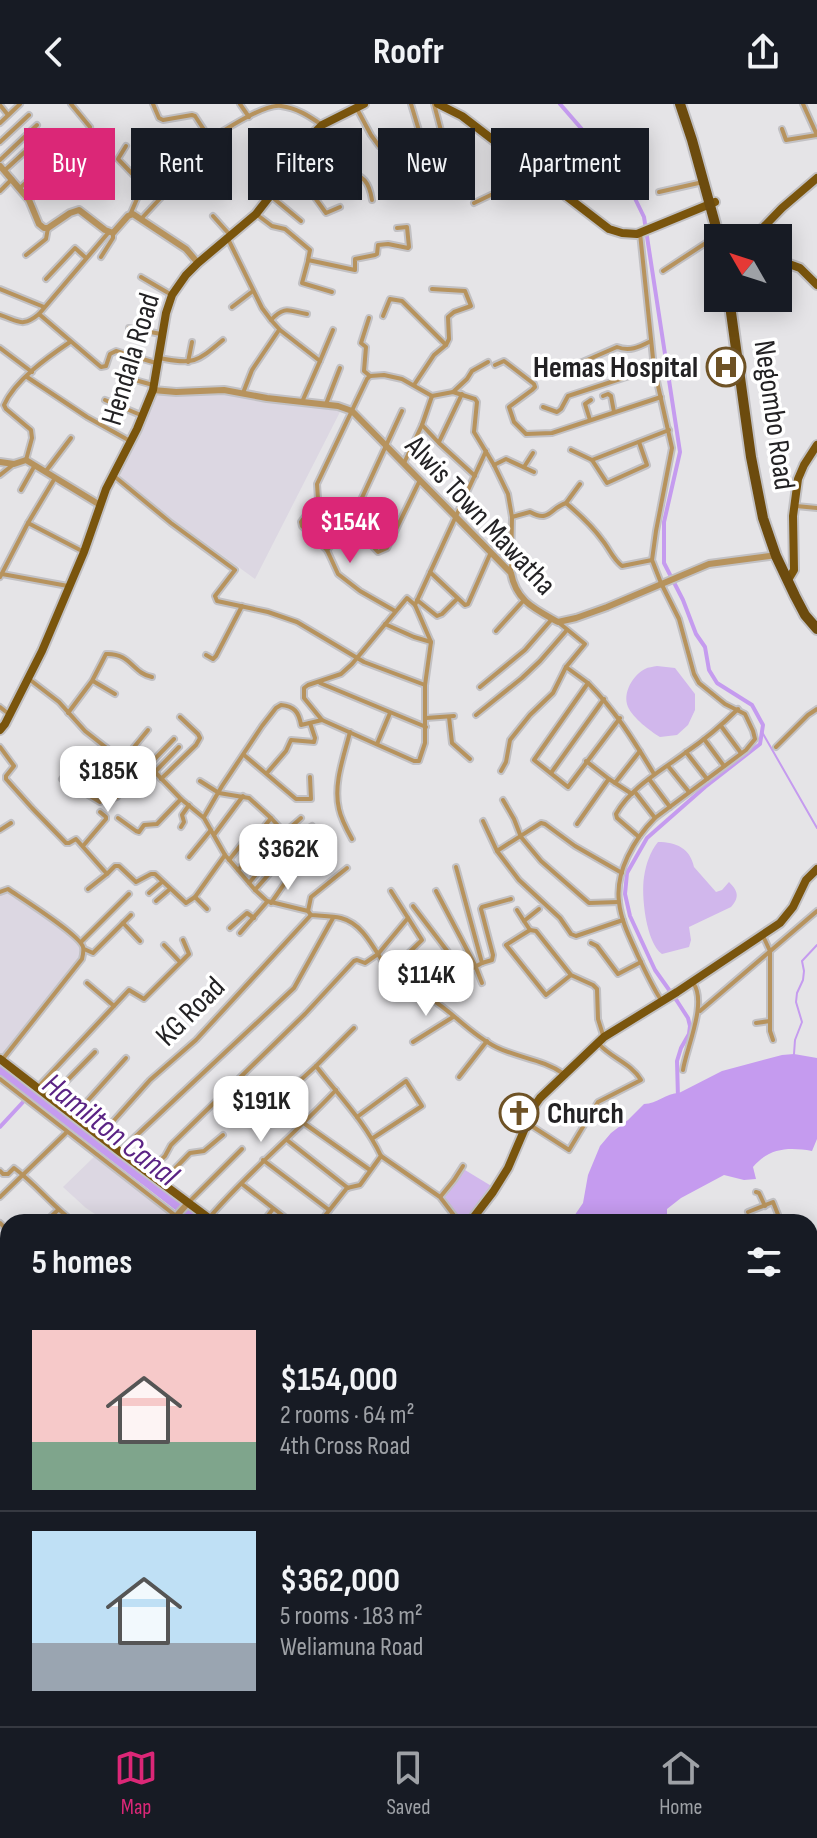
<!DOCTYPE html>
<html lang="en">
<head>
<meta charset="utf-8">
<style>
	:root { --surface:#171b24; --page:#242831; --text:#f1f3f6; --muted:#9ea1a6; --line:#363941; --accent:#db2777 }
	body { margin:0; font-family:"Sofia Sans Condensed",sans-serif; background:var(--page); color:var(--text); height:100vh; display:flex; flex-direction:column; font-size:30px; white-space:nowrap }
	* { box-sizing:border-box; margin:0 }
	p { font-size:26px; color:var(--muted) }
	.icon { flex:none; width:44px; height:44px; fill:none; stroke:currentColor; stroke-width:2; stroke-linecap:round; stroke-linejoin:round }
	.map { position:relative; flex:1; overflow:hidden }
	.sheet { position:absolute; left:0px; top:1110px; width:818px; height:512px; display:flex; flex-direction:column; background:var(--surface); border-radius:24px 24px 0 0; box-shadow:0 4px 20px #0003 }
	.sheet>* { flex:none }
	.guide { position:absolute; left:24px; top:24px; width:770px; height:72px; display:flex; gap:16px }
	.needle { width:52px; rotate:309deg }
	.fabs { position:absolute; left:704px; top:120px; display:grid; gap:16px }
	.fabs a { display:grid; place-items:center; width:88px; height:88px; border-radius:0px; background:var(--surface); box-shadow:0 4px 20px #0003; font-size:40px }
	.price { position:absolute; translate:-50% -68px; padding:0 18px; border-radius:16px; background:#fff; color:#222; font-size:26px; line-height:52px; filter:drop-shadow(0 2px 4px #0008) }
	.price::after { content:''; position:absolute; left:50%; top:48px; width:24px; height:18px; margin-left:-12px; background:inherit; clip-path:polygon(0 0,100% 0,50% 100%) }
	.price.selected { background:var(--accent); color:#fff }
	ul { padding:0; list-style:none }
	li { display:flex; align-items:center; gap:24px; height:200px; padding:0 32px }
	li+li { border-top:2px solid var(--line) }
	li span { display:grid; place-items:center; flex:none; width:224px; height:160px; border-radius:0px; color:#555 }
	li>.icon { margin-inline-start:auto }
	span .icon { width:96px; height:96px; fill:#fffc; stroke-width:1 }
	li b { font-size:34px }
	h2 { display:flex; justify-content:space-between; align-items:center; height:96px; padding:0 32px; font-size:34px }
	.chip { padding:0 28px; border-radius:0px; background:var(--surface); box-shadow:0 4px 20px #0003; font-size:28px; line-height:72px }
	.chip.selected { background:var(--accent); color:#fff }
	header { display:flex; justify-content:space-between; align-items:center; height:104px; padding:0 32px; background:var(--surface); font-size:36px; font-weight:700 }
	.menu { display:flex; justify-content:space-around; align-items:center; height:112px; border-top:2px solid var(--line); background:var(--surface); font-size:22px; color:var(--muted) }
	.menu a { display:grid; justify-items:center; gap:4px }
	.menu .selected { color:var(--accent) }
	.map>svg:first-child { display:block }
</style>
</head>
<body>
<header><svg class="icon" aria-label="back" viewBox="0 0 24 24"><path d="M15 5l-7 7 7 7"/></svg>Roofr<svg class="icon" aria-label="share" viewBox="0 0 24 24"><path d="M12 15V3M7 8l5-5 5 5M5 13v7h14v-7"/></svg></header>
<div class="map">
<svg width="817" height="1622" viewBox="0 0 817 1622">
	<rect width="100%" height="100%" fill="#e5e4e7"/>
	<g fill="#dcd7e2">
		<path d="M157,287L184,291L206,287H226L277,298L341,306L255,475L157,404L116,371Z"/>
		<path d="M8,787L51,816L79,839L83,848L55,886L0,953V790Z"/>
		<path d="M96,1051L174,1111L168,1118H107L86,1104L63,1083Z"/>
		<path d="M673,1614H780L766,1622H673Z"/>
	</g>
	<g fill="#d1b7ec">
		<path d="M657,562L675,564L695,590V606L688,621L677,631L660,633C650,627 633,614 628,603C622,589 633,571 645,565C648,563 653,563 657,562Z"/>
		<path d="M658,738C676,738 690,744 694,763L716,788L722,786L729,778C738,787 740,793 731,803L689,823L691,836L689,843L662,850C646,839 641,791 644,773C646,760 650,748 658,738Z"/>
		<path d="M465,1066L493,1083L468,1118H462L443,1092Z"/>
	</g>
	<g fill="#c59bef">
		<path d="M794,950L817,954V1035L812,1047C788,1043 769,1044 753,1063L756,1075L744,1076L724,1071L681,1094L667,1105V1117L570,1118L583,1099L588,1071L600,1042L611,1029L628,1016L644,1000C657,1000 666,989 679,989L722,967L782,951Z"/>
		<path d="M0,959L206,1118H191L0,971Z"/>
		<path d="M3,1382L8,1384V1614H322L327,1619V1614H421L424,1618L433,1622H0V1386Z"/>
	</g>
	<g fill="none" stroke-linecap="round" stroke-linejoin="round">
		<g stroke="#c59bef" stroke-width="2">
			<path d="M762,628L817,724"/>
			<path d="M794,950L795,936L802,918L796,898L797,889L803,876L804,867L802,857L817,841"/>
			<path d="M810,1328L817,1331"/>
		</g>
		<g stroke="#c59bef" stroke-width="4">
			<path d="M560,0L626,76L644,113L680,348L664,418V459L683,496L696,530L705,543L709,566L717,579L752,601L763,621L760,640L705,683L647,734L627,769L625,790L630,812L655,866L677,897L688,914L690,922L689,930L681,944L677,957L678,994"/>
			<path d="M0,1023L24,997"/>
			<path d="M659,1614L663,1616L665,1622"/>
			<path d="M517,1622L637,1614"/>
		</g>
		<g stroke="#c2c1c4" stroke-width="8">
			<g id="minor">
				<path d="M71,0L90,23"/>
				<path d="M153,0L159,14L163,16L192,11L195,12L212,38"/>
				<path d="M240,0L249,13"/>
				<path d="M411,0L423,40L446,80"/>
				<path d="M434,0L444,38"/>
				<path d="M803,0L817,31"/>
				<path d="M0,1L8,11"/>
				<path d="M356,3L371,31L379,42"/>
				<path d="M0,19L20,0"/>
				<path d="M782,25L786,36L817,31"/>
				<path d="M0,38L29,11"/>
				<path d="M303,40L328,73L331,74L346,65C364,73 369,77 372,96"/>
				<path d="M126,42L118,55L143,81L130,111"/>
				<path d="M399,44L424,74L440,68"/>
				<path d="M0,56L37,21"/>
				<path d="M195,57L226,86"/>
				<path d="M287,62L313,91L326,109L340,103"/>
				<path d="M4,67L40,34"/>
				<path d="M20,84L57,50"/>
				<path d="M0,87L12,75"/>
				<path d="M659,88L703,78"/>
				<path d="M272,93L301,117"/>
				<path d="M29,96L64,65"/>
				<path d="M474,99L497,88L523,59"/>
				<path d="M256,110L272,122L285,125L310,146L308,156L355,166V155L375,151L377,150L378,141L388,140L408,144L409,143L407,123L397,124"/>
				<path d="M213,112L230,131"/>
				<path d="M141,115L223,27C236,19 266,0 281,2C297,4 309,12 322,21"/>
				<path d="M109,128L39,210L101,263L106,262L110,250L116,247L156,259"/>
				<path d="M640,129L654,264L672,344L656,427L652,456L661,479L679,515L694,570L699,579L725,600L745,610L753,627L755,635L746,646L655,714C634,735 615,768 619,798C621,817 630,834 638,852C645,867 652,882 661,896"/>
				<path d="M228,135L262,204L271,216L280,226L320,257L302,298"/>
				<path d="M26,151L46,135L48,124"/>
				<path d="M101,153L113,134V129"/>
				<path d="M308,157L302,179L332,188"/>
				<path d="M663,167L718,131"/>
				<path d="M141,173L170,190"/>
				<path d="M46,175L75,144L86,154"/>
				<path d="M0,185L44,203"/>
				<path d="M232,203L253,187"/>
				<path d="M0,211C19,217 22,224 39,210"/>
				<path d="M383,212L390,195L402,197L446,241"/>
				<path d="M369,214L361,239L366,243L364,267L370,272"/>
				<path d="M271,216C285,201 289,207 307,210"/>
				<path d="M129,224L161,230"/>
				<path d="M0,244L32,268"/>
				<path d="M159,254C194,261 197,258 223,236"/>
				<path d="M320,257L333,226"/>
				<path d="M188,258L192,238"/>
				<path d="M495,261L504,257L534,280L535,283L532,286L509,303L514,318L526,330L552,329L661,293"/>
				<path d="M552,269L564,266L617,243C630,248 639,243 651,237"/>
				<path d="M117,271L153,281"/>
				<path d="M370,272L367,275L317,380L318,395L301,418L302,422L327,446L338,470L360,487L395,507"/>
				<path d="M370,272L384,271L402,275L432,292L453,288L475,295L477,298L474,328L494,361L508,390L512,413L511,467"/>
				<path d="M27,273L87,313L130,337"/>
				<path d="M414,281L434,251L446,241L449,235L448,213L454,208L471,202L465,187L432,185"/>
				<path d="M453,288L467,275L472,267L488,258"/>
				<path d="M243,289L252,266L279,226"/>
				<path d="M603,292L608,290L611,292L614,308"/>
				<path d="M105,296L143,312"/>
				<path d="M326,300L340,264"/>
				<path d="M543,303L557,308L561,305L568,292L654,264"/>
				<path d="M590,316L585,300L591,296"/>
				<path d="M422,321L439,339L475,372"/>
				<path d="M439,338L462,290"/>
				<path d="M571,346L592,356L669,326"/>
				<path d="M26,356L32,334L31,326L6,305L4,301C15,276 48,253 70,238"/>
				<path d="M592,356L607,379L647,361L639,338"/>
				<path d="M404,359L422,321L432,292"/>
				<path d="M494,361L506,355L534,368"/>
				<path d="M524,363L533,349"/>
				<path d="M46,367L71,334"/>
				<path d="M0,371L14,360"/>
				<path d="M114,372L171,419L235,466L215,492L217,497L268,508L297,518L364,558L425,581"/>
				<path d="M21,386L35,361"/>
				<path d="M566,399C579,410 593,423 603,437C610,446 613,455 622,462L652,456"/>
				<path d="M796,402L817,404"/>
				<path d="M512,413L530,408C550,419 550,404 566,399L580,380"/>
				<path d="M28,419L82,447"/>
				<path d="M348,424L363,432L378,448L387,444L420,376"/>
				<path d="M327,446L348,424L402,307"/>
				<path d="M430,468L465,501L468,500L491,448"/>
				<path d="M2,470L68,482"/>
				<path d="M0,473L28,419L55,374"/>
				<path d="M407,494L415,501L431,538L425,581V639L419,657H414L322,616L304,594V584L308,581L341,570L352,560Z"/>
				<path d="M417,496L437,512L442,510L457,495"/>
				<path d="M415,501L486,347"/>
				<path d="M558,518L585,540L566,563"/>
				<path d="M385,520L414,533L431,538"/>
				<path d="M496,527L524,496"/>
				<path d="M206,551L213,555L216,552L242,502"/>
				<path d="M29,575L59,598L85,627L108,645L155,668L181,695L204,714L225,751L255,786L267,797L308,807L311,811C321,812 332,812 341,814C369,821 379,860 398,878C407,887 420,889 431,895C454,909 470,930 496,943C518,954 543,955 564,970"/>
				<path d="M93,577L115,590"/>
				<path d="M320,579L426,623"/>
				<path d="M480,583L525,546L552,515"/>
				<path d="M0,603L10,611"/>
				<path d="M68,609L92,577L106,550C131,549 132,569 152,573"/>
				<path d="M476,611L522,574L540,557L567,526"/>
				<path d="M449,613L452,639L470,655"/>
				<path d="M426,614L454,612"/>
				<path d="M620,614L568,683L534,656L588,579C615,606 634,637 654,670"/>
				<path d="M721,622L741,649"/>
				<path d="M350,628C344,652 333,680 339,705C341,715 347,726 352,735"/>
				<path d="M704,635L724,662"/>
				<path d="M377,640L390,609"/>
				<path d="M0,643L14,662L6,672V675L32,704L66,739H69L76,735L107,770L115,762H119L136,778L151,770H155L186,799L195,793L225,751"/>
				<path d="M776,643L808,611L817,605"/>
				<path d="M686,648L707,675"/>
				<path d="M244,651L296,695H311L310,673"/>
				<path d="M125,654L148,626"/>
				<path d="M586,657L609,675L632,690"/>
				<path d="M668,662L689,688"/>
				<path d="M146,664L174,635"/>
				<path d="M501,667L506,658L510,636L530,611L553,589L566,563L588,579"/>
				<path d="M155,668L179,643"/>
				<path d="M267,669L286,647L291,636L314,638L315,634L310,619"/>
				<path d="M551,669L604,595"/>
				<path d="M95,672L108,645"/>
				<path d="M62,675L100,698L107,692L114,694L117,693L140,661"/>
				<path d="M161,675L196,641L200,634L198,630L180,613"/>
				<path d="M649,675L670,703"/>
				<path d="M200,677L219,689L249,694L271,714L293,738L277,761L255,786"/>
				<path d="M615,679L640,647"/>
				<path d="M635,688L655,714"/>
				<path d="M503,696L514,715L521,733L541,757L589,799L619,798"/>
				<path d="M204,713L222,682L262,622L276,604L281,601C294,602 299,608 301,621L322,616"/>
				<path d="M118,714L136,727L139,728L144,721L157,720L181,695"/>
				<path d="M483,717L497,747L519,776L560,814L571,830L576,832L623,816"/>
				<path d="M577,720L608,676"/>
				<path d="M181,723L184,718L182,711L189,701"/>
				<path d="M0,726L11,719"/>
				<path d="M285,728L301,714"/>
				<path d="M214,731L243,692"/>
				<path d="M257,732L271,714"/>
				<path d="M639,733L617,714L616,710C631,683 661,667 685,649C704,636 722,621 738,605"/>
				<path d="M292,735L312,722"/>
				<path d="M83,742L106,715V713L100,708"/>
				<path d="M497,747L541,719L545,720L575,742L622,769"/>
				<path d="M189,753L211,726"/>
				<path d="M229,756L244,737"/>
				<path d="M238,766L248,755"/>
				<path d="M249,779L269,755"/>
				<path d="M88,785L107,770"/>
				<path d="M436,787L475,861L482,879"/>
				<path d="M0,788L8,785C21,794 80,831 83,843C84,847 83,851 82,855L2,956"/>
				<path d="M149,789L162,778"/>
				<path d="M195,793L207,805"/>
				<path d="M156,797L170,785"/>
				<path d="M271,799L287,776L278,762"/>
				<path d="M413,802L464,869"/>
				<path d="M517,806L524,817"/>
				<path d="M308,807L311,793L347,764"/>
				<path d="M123,819L140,837"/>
				<path d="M230,824L247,809L254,814"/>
				<path d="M530,826L524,817L539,805"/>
				<path d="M240,829L267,798"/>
				<path d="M763,832L770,847V927L773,936"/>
				<path d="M81,838L129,790"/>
				<path d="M591,839L597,842L618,870L641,858"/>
				<path d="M164,841L180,858"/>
				<path d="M84,845L93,849L131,811"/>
				<path d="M482,859L492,856L493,851L481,805L482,803L511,795"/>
				<path d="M390,867L422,836L391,787"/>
				<path d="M571,871L546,891L506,841L530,826L536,827L571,871L593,881L597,885L598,915L603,931"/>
				<path d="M87,879L114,902"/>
				<path d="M432,895L464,869L482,859L456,763"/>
				<path d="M700,907L817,807"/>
				<path d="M756,919L770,917"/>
				<path d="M413,938L453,913"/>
				<path d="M316,962L282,993L305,1020L370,1066"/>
				<path d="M683,966C686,945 708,898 693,879"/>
				<path d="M459,973L487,937"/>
				<path d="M0,975L176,1112L189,1118"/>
				<path d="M39,982L129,886L144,895L189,850L183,836"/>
				<path d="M50,994L95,948"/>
				<path d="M74,1012L126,954"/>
				<path d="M357,1013L406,977L422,1002L373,1034"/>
				<path d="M527,1019L569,1046L598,998L641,976C631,959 611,954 599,940"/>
				<path d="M101,1031L150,976L196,936L311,811"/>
				<path d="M287,1036L348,1084"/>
				<path d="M121,1046L294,884L333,814"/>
				<path d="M381,1052L440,1093L459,1118"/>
				<path d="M263,1056L329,1106"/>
				<path d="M0,1067L3,1070H8L14,1064C36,1080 52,1102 74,1118"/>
				<path d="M149,1067L165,1052L171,1041L305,910L354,857L357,856L365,859L378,850L408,814"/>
				<path d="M161,1079L190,1049L204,1047L223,1031"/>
				<path d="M242,1080L291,1118"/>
				<path d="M756,1088L759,1089L765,1102"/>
				<path d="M441,1092L454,1076L463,1062"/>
				<path d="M0,1093L67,1028"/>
				<path d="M188,1099L242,1045"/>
				<path d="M748,1108L773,1098L781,1118"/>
				<path d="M209,1114C248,1068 295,1030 336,986"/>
				<path d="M45,1118L58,1106"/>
				<path d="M263,1118L273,1105"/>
				<path d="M320,1118L347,1084L360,1081L381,1052C365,1018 339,992 316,962L354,924"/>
				<path d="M0,1119L8,1127"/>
				<path d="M816,1143H817"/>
				<path d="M0,1146L8,1137"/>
				<path d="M810,1184L817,1202"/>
				<path d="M0,1198L8,1202"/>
				<path d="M0,1231L8,1239"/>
				<path d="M816,1240L817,1257"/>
				<path d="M810,1281H817"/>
				<path d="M0,1286L8,1276"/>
				<path d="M810,1399L817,1396"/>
				<path d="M814,1428L817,1426"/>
			</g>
		</g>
		<g stroke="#c2c1c4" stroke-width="10">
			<g id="tertiary">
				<path d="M0,62L29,96L39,120L44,124H48L70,109L79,106L105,126L113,129L128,112L133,110L186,145L198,159"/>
				<path d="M153,286L176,288L224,286L267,294L338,302L352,307L511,469C516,497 535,505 558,518L576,514L607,503L709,460L777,451"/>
				<path d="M0,358L14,360L26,356L100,401"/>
				<path d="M171,1118L188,1099"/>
				<path d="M0,1363L8,1367"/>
				<path d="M810,1363L817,1378"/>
				<path d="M810,1453L817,1449"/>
				<path d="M802,1614L805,1622"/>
			</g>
		</g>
		<g stroke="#c2c1c4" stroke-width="12">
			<g id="primary">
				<path d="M438,0L462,12L609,125L622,129L637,130L715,98"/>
				<path d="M753,134L782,104L817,74"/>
				<path d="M778,156L800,164L817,181"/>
				<path d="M788,476L794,466L793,412L798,375L804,361L817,341"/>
				<path d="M0,626L5,620L42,547L84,448L106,385L137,325L153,286L166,209L172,191L186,171L198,159L256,110L270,92L287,62L303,40L322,21L364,0"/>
				<path d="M0,955L119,1047L214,1118"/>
				<path d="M470,1118L493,1088L508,1064L535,1001L540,994L604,933L677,888L780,819L793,803L806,776L817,765"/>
				<path d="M810,1473L817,1488"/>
			</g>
		</g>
		<g stroke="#c2c1c4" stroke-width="14">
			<g id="trunk">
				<path d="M680,0L692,36L719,134"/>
				<path d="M729,194L751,353L763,414L776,452L795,492L805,511L817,525"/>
			</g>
		</g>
		<use href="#minor" stroke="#b7935d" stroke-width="4"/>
		<use href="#tertiary" stroke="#b7935d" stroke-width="6"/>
		<use href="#primary" stroke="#7a550d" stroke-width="8"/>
		<use href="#trunk" stroke="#6c4b0e" stroke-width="10"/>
	</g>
	<defs>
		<g id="hospital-ring" transform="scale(2)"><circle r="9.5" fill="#fff" stroke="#6e5225" stroke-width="1.5"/><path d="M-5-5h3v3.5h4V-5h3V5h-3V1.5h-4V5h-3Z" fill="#6e5225"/></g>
		<g id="church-ring" transform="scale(2)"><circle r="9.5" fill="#fff" stroke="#6e5225" stroke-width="1.5"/><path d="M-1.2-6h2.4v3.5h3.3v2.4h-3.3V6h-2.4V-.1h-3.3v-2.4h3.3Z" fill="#6e5225"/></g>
	</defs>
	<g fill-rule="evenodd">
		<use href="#hospital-ring" x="726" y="263"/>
		<use href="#church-ring" x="519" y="1009"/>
	</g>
	<g text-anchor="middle" stroke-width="7" stroke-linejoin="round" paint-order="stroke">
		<g font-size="30" fill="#232224" stroke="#fff">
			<text transform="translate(130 255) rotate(-73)" y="10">Hendala Road</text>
			<text transform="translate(775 311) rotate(82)" y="10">Negombo Road</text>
			<text transform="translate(481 411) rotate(47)" y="10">Alwis Town Mawatha</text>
			<text transform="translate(190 907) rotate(-45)" y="10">KG Road</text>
		</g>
		<g font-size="30" font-weight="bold" fill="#232224" stroke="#fff" text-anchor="end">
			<text x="698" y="273">Hemas Hospital</text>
			<text x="547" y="1019" text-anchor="start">Church</text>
		</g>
		<g font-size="32" font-style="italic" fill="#5a2384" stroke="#fff">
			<text transform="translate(111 1025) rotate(38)" y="11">Hamilton Canal</text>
		</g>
	</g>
</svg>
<div class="fabs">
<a><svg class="needle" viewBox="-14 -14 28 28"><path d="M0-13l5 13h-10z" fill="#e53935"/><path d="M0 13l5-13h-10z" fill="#9ea1a6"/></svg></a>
</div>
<b class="price selected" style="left:350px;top:461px">$154K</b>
<b class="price" style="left:108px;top:710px">$185K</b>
<b class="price" style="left:288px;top:788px">$362K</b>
<b class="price" style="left:426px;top:914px">$114K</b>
<b class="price" style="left:261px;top:1040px">$191K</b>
<div class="guide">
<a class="chip selected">Buy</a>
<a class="chip">Rent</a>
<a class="chip">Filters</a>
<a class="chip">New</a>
<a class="chip">Apartment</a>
</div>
<section class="sheet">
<h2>5 homes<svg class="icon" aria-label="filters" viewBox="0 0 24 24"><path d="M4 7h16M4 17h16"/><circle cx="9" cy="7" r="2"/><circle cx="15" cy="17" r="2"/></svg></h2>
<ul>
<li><span style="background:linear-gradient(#f6c9c9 70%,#7fa58c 0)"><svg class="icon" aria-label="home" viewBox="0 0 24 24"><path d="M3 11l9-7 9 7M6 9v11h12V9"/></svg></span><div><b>$154,000</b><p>2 rooms · 64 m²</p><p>4th Cross Road</p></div></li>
<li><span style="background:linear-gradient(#bfe0f5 70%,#9aa5b1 0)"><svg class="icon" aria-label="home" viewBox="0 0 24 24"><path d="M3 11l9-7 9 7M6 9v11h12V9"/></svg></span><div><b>$362,000</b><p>5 rooms · 183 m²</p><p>Weliamuna Road</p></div></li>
</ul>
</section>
</div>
<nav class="menu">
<a class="selected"><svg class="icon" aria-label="map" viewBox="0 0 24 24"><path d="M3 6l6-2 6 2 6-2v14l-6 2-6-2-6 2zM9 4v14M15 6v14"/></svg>Map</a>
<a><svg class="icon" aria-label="saved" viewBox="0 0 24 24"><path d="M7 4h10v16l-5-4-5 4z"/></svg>Saved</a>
<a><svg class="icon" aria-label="home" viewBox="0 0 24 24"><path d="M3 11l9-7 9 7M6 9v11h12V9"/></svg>Home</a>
</nav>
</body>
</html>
